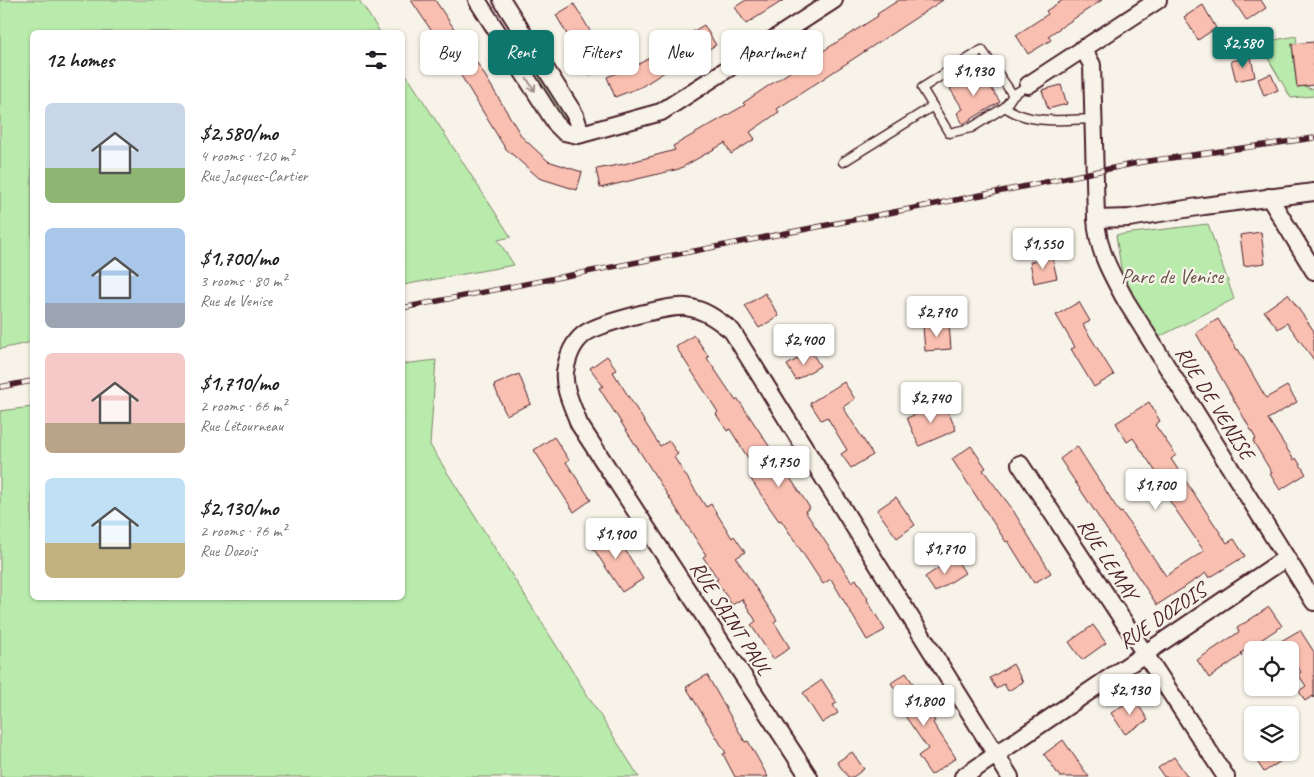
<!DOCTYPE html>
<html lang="en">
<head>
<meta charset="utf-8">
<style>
	:root { --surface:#fff; --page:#f2f2f2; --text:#202124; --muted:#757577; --accent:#0f766e }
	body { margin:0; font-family:Caveat,sans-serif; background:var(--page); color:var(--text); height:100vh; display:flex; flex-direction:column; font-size:19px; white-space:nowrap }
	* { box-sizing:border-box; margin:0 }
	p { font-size:16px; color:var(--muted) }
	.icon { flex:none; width:28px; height:28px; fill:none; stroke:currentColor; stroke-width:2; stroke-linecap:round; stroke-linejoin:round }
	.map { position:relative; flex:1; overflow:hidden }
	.details { position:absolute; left:30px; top:30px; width:375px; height:570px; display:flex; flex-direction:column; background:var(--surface); border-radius:8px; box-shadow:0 1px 4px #0004 }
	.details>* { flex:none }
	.top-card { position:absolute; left:420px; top:30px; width:475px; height:45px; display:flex; gap:10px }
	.tools { position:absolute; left:1244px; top:641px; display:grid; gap:10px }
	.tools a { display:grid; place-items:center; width:55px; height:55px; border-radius:8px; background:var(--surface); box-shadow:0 1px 4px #0004; font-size:25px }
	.price { position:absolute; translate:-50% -42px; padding:0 11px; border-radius:5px; background:#fff; color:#222; font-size:16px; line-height:32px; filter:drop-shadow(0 1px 2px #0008) }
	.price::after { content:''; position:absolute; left:50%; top:30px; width:15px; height:11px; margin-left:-8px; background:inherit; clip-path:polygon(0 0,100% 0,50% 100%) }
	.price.on { background:var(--accent); color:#fff }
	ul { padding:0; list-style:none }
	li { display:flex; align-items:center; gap:15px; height:125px; padding:0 15px }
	li span { display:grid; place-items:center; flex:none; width:140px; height:100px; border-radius:8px; color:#555 }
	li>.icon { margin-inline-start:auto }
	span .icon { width:60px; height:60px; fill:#fffc; stroke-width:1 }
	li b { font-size:21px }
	h2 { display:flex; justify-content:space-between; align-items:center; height:60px; padding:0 15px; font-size:21px }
	.chip { padding:0 18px; border-radius:8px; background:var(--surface); box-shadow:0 1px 4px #0004; font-size:18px; line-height:45px }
	.chip.on { background:var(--accent); color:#fff }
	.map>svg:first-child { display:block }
</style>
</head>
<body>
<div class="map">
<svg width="1314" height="777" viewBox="0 0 1314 777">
	<rect width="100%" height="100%" fill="#f7f3e8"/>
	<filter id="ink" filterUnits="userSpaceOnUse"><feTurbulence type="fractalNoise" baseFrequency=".02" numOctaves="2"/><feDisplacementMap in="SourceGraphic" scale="10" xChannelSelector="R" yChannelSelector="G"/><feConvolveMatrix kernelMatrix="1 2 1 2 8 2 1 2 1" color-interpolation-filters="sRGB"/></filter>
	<g filter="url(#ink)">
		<g fill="#b8ebac" stroke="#81856c">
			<path d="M0,0H359L380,32H32V342L0,349Z"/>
			<path d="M511,31L567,116L562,119L507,33Z"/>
			<path d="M1296,36L1297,44L1292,45L1297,87L1308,86V89L1314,88V96L1291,98L1259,43Z"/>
			<path d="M402,68L511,237L498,240L514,265L403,285Z"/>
			<path d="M1208,224L1234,299L1151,341L1126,301L1116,235Z"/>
			<path d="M436,360L430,445L639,777H0V411L32,407V598H402L403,364Z"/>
		</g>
		<g fill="#f9bfb0" stroke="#4a1f2b">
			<path d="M411,0H435L481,69L522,137L548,161L582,172L577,190L539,178L505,148L457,69Z"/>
			<path d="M746,0H784L746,24L735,7Z"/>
			<path d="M899,0H943L777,109L779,112L750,132L755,139L731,154L725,143L679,169L600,188L596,169L624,164L675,150L673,146L745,105L743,103L768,86L878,16L877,14Z"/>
			<path d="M1063,0H1102L1048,36L1051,40L1028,54L1016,35L1048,14L1046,11Z"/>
			<path d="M1233,0H1261L1266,8L1247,21Z"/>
			<path d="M574,4L610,64L590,75L556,15Z"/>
			<path d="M1203,5L1216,28L1198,40L1184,17Z"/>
			<path d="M704,25L716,45L695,57L693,54L641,87L615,97L607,77L639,64L657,53L651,44L663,37L668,46Z"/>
			<path d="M1314,42V85L1297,87L1292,44Z"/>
			<path d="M1251,57L1255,77L1236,81L1231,61Z"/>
			<path d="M980,70L1000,102L963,124L957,113L963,109L950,89Z"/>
			<path d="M1271,74L1278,90L1264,96L1258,79Z"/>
			<path d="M1061,85L1067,104L1048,109L1042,90Z"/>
			<path d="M1261,232L1265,263L1244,266L1240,235Z"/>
			<path d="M1052,257L1057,278L1034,283L1030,262Z"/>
			<path d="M765,293L779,316L759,328L745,306Z"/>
			<path d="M1288,294L1314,331V360L1287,323L1278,329L1264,311Z"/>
			<path d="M1079,302L1090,321L1083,325L1114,375L1094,387L1071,349L1075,347L1056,315Z"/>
			<path d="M1218,319L1237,350L1238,349L1266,398L1287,386L1297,402L1268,419L1294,460L1296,458L1306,474L1280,490L1270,474L1272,473L1253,441L1256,439L1196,333Z"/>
			<path d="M949,324L951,349L925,351L923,326Z"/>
			<path d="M694,335L709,357L707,358L736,401L738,399L810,508L805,511L852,582L856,579L868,599L867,600L885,630L867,640L831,579L823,584L781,520L779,521L765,501L749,476L756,471L730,429L727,431L716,414L718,412L676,347Z"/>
			<path d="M811,351L820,366L796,380L787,365Z"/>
			<path d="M607,356L617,370L613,372L660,446L669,441L678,454L674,457L706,507L711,504L732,538L734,536L745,552L736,558L777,620L774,622L790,648L773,659L751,625L756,621L742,599L732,605L716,580L718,579L703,557L706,555L599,388L603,386L590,368Z"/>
			<path d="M519,374L531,404L506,415L494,385Z"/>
			<path d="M844,382L855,399L843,407L873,455L851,468L841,454L847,450L827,417L821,420L810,403Z"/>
			<path d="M944,402L956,430L919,446L907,418Z"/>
			<path d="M1149,402L1160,421L1155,425L1176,455L1171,459L1227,543L1234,539L1245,556L1209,578L1206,573L1157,605L1060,459L1077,446L1120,513L1122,512L1166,576L1204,551L1160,487L1164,484L1133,438L1127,442L1116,423Z"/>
			<path d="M554,437L569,460L566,462L591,500L574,512L534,450Z"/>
			<path d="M971,446L986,468L983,470L1011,507L1051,573L1034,583L1008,541L1006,542L952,459Z"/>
			<path d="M896,497L915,525L897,538L877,510Z"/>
			<path d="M611,527L643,579L622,592L589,542Z"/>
			<path d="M955,557L965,573L935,592L925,577Z"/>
			<path d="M1269,607L1282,626L1241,653L1242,655L1209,678L1197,660L1239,632L1237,628Z"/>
			<path d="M1093,625L1106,643L1082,660L1069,642Z"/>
			<path d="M1300,630L1314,652V698L1313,696L1305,701L1299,691L1306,686L1298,674L1301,672L1290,655V650H1287L1281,641Z"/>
			<path d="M1013,664L1023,682L1008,691L1004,684L996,689L990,678Z"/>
			<path d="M906,673L918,691L916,692L935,721L933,723L956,758L931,775L918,756L928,749L905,716L910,713L891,683Z"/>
			<path d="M707,675L745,742L748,741L768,777H735L723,754L726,753L686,687Z"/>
			<path d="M822,680L837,703L833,705L838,713L822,723L803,693Z"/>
			<path d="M1134,698L1148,720L1125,734L1111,713Z"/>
			<path d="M1063,740L1089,777H1060L1044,754Z"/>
			<path d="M852,752L864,769L853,777H848L837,762Z"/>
			<path d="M1251,752H1275L1281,761L1264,772Z"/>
			<path d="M1174,757L1188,777H1164L1158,768Z"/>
		</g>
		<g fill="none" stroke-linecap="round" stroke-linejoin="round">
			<g stroke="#4a1f2b" stroke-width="11">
				<g id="service">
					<path d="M1013,95L982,50L922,88L949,133L971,128L1005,107L1013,95L1028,85"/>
					<path d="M1005,107C1030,125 1063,120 1092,119"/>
					<path d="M843,162L933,106"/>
				</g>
			</g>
			<g stroke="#4a1f2b" stroke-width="20">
				<g id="minor">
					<path d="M477,0L556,124L564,132L578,135L661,112L834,0"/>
					<path d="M502,0L575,115L581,134"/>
					<path d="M1083,48L1092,65L1096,219C1098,252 1111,273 1126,301L1314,602"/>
					<path d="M1028,85L1158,0"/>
					<path d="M1269,197L1314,271"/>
					<path d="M1096,219L1129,218L1204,206L1314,192"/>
					<path d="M1020,464L1226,777"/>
					<path d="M809,777L579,424C574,409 563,389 565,372C567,359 572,344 583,335C594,324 670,305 686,307C704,309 718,320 732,331L1010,777"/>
					<path d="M963,777L1286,558"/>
				</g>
			</g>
			<use href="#service" stroke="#f7f3e8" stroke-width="8"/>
			<use href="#minor" stroke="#f7f3e8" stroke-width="16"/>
			<g stroke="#4a1f2b" stroke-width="5.5">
				<g id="rail">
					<path d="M402,308L1017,188L1142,162L1314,138"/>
					<path d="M0,387L32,381"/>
				</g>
			</g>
			<use href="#rail" stroke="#f7f3e8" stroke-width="4" stroke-dasharray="11" stroke-linecap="butt"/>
		</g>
		<defs><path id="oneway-shaft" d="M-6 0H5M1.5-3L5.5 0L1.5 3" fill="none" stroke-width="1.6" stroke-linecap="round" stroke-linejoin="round" transform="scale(1.25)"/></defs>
		<use stroke="#a0898a" href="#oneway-shaft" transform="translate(531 85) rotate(57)"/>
	</g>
	<g text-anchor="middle" stroke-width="4.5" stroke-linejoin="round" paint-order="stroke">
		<g font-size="21" fill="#66524b" stroke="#f7f3e8">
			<text x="1172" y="283">Parc de Venise</text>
		</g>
		<g font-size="21" fill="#4a1f2b" stroke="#f7f3e8">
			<text transform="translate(1215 403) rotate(58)" y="7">RUE DE VENISE</text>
			<text transform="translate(1108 559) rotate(57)" y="7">RUE LEMAY</text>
			<text transform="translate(1162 616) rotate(-34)" y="7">RUE DOZOIS</text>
			<text transform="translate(731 618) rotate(57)" y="7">RUE SAINT PAUL</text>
		</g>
	</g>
</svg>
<div class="tools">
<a><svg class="icon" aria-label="locate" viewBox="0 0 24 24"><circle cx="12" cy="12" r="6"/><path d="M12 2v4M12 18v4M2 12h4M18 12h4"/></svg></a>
<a><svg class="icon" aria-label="layers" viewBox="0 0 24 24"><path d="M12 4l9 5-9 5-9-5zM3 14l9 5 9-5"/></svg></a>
</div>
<b class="price on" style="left:1243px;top:69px">$2,580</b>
<b class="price" style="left:974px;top:97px">$1,930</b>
<b class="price" style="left:1043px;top:270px">$1,550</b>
<b class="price" style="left:937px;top:338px">$2,790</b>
<b class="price" style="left:804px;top:366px">$2,400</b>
<b class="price" style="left:931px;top:424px">$2,740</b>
<b class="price" style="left:779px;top:488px">$1,750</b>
<b class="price" style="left:1156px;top:511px">$1,700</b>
<b class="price" style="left:616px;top:560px">$1,900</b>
<b class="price" style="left:945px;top:575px">$1,710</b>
<b class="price" style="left:1130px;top:716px">$2,130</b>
<b class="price" style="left:924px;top:727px">$1,800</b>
<div class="top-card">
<a class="chip">Buy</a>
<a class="chip on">Rent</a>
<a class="chip">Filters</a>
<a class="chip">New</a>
<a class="chip">Apartment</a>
</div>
<section class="details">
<h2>12 homes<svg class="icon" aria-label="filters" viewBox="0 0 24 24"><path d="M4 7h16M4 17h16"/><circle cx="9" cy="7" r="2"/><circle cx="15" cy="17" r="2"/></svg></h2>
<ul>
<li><span style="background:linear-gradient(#c9d6e8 65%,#8fb573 0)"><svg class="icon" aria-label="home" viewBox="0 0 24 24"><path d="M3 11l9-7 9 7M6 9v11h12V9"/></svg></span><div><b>$2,580/mo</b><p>4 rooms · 120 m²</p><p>Rue Jacques-Cartier</p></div></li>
<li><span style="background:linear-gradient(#a9c7e8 75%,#9aa5b1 0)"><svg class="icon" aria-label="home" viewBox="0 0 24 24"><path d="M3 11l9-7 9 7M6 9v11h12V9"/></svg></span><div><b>$1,700/mo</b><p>3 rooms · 80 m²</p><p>Rue de Venise</p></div></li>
<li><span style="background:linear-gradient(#f6c9c9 70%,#b9a48a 0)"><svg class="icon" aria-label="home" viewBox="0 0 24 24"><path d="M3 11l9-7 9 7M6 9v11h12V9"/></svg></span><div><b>$1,710/mo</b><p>2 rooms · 66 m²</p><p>Rue Létourneau</p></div></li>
<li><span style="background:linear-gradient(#bfe0f5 65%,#c2b280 0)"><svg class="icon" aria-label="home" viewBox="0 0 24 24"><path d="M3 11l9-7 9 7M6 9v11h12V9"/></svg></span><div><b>$2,130/mo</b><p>2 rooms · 76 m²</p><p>Rue Dozois</p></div></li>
</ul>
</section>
</div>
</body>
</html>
